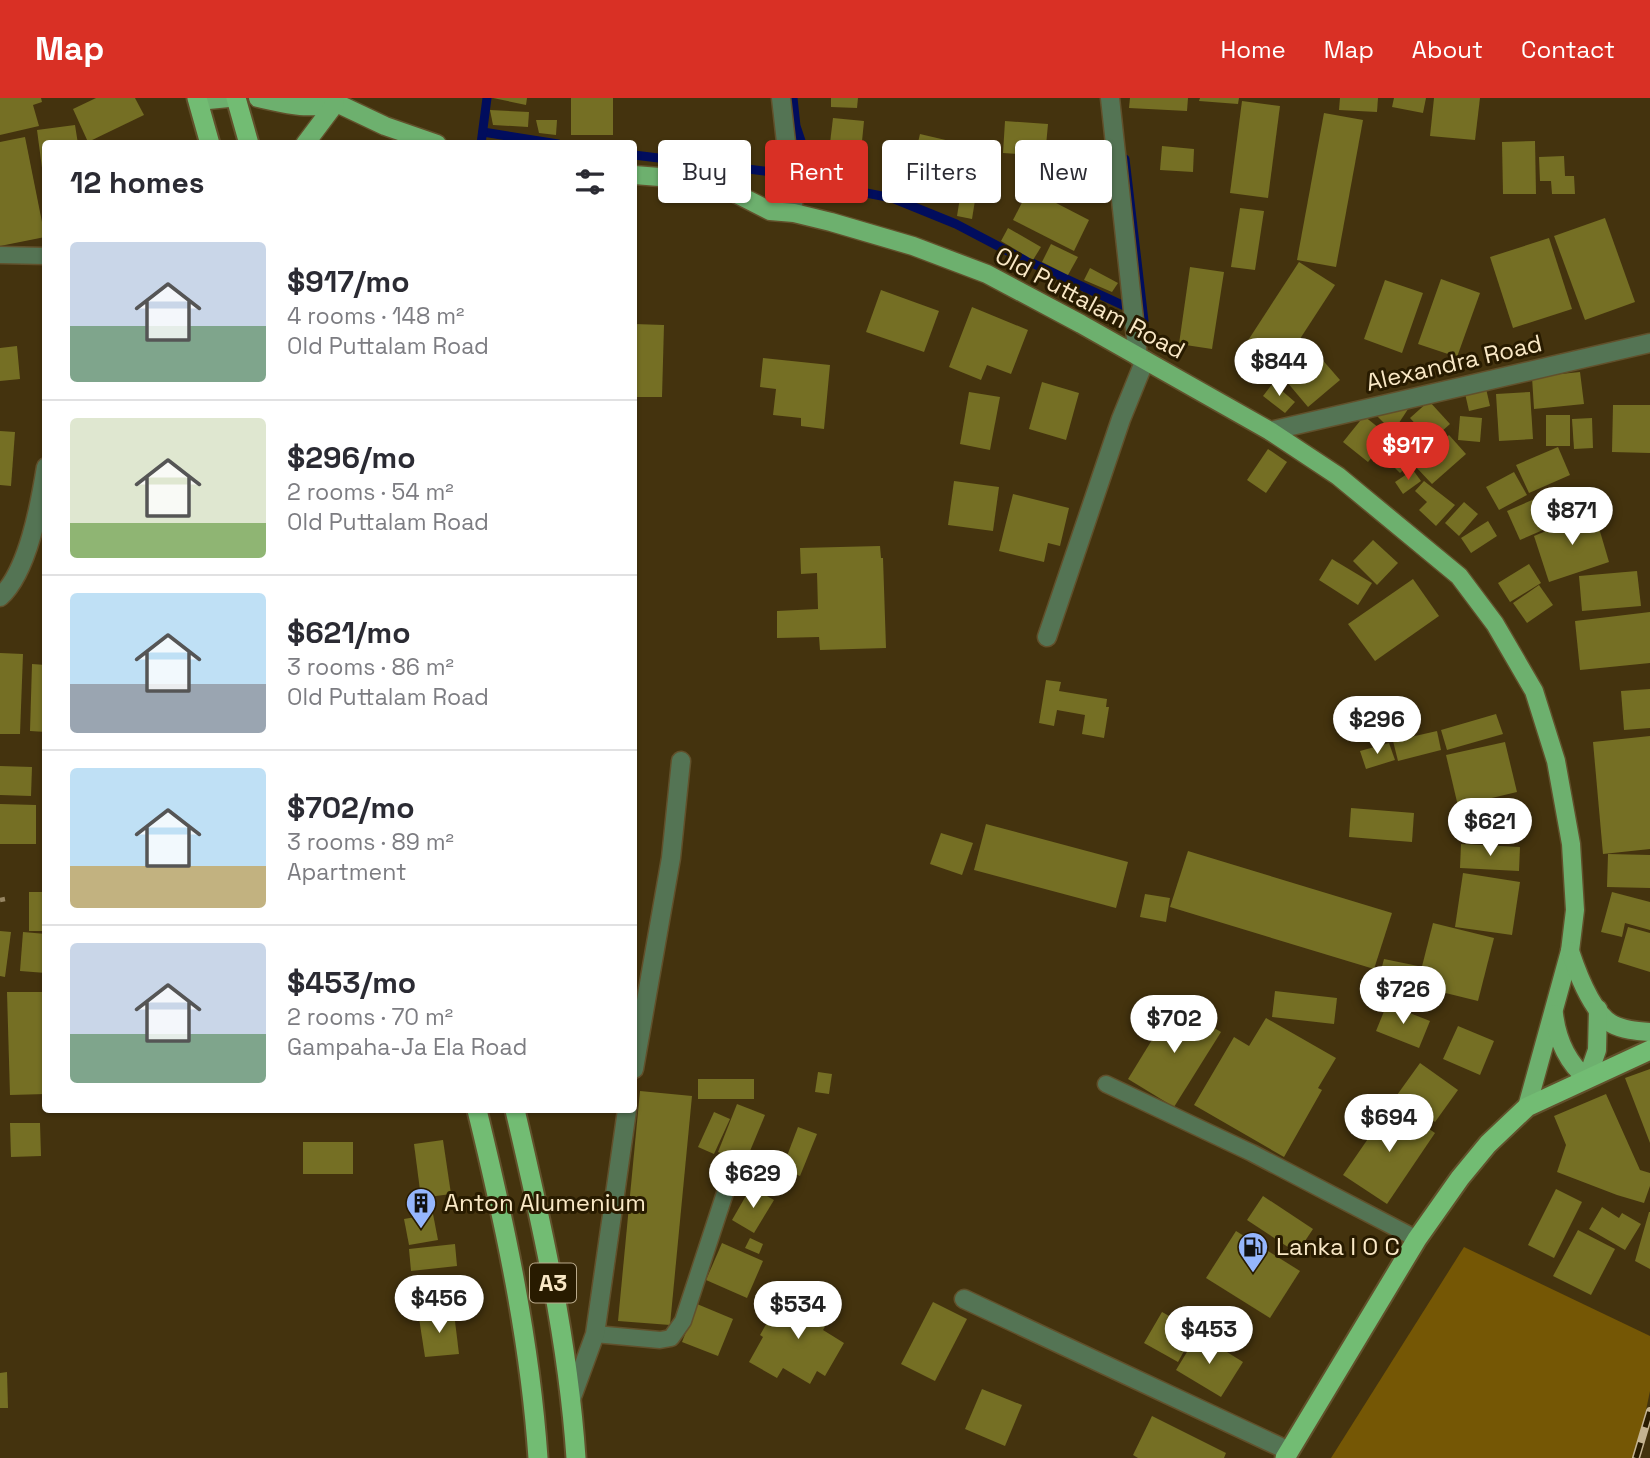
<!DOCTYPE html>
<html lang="en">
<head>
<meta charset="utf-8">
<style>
	:root { --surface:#fff; --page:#f7f7f7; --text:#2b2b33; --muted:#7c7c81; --line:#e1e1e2; --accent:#d93025 }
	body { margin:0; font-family:"Space Grotesk",sans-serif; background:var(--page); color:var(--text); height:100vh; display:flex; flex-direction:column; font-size:26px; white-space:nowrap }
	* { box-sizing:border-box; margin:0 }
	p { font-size:23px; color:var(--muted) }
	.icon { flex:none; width:38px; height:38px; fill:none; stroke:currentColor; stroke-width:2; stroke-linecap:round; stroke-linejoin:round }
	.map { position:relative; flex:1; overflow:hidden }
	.details { position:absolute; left:42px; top:42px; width:595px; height:973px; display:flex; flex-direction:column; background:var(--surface); border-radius:7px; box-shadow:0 2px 5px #0004 }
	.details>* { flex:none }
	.top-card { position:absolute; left:658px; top:42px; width:665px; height:63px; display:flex; gap:14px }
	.price { position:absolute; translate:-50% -60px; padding:0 16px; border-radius:24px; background:#fff; color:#222; font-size:23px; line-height:46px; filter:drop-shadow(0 2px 4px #0008) }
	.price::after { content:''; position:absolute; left:50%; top:42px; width:21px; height:16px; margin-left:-10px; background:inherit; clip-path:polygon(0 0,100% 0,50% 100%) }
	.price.selected { background:var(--accent); color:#fff }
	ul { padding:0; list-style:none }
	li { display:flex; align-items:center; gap:21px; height:175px; padding:0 28px }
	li+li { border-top:2px solid var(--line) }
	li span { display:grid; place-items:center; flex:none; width:196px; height:140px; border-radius:7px; color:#555 }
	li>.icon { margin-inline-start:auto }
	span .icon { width:84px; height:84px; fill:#fffc; stroke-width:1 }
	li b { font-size:30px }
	h2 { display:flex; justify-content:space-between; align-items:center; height:84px; padding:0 28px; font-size:30px }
	.tag { padding:0 24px; border-radius:7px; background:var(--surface); box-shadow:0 2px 5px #0004; font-size:24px; line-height:63px }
	.tag.selected { background:var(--accent); color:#fff }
	header { display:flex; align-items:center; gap:42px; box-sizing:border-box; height:98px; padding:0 35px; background:var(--accent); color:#fff }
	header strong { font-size:33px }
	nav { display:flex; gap:38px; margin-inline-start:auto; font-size:24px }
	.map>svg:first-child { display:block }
</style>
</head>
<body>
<header>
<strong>Map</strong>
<nav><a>Home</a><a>Map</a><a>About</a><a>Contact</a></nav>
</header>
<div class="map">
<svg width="1650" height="1360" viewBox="0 0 1650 1360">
	<rect width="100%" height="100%" fill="#44330e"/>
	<path fill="#755705" d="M1464,1149L1650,1238V1293L1636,1360H1331Z"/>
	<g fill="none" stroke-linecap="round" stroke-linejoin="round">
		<g stroke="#010d5d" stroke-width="9">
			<path d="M793,0L796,28L815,85"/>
			<path d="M483,34L558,46"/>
			<path d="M481,46L487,0"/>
			<path d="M634,57L780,75"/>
			<path d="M799,79L815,85L892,100L956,126L1017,158L1133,212L1144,223L1125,61"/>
		</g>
	</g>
	<g fill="#756f24">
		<path d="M0,0H41L42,4L33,7L39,28L0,37Z"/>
		<path d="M96,0H135L144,17L88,44L73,11Z"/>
		<path d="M493,0H527L526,7Z"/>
		<rect x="571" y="0" width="42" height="37"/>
		<path d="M831,0H858L857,10L831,9Z"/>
		<path d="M1130,0H1188L1187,13L1129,10Z"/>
		<path d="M1200,0H1239L1238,6L1199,3Z"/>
		<path d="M1340,0H1378L1377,14L1339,12Z"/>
		<path d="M1394,0H1426L1423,15L1392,9Z"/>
		<path d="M1434,0H1480L1475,42L1430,38Z"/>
		<path d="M1242,3L1280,8L1268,100L1230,95Z"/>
		<path d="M490,12L529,14L528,29L493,27Z"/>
		<path d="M1324,15L1363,22L1336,169L1297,162Z"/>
		<path d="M833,20L864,23L859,74L827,70Z"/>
		<path d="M536,22H557L556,37L539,35Z"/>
		<path d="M1005,23L1048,26L1045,58L1003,55Z"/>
		<path d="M75,27L78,46H46L44,85L37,32Z"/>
		<path d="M920,36L971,48L962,85L911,74Z"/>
		<path d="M25,39L45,139L0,148V44Z"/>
		<path d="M1535,43L1536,96H1503L1502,44Z"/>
		<path d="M1162,48L1194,51L1193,74L1160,72Z"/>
		<rect x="973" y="57" width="15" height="25"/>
		<path d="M1564,58L1565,78H1574L1575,96H1552L1551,83H1540L1539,59Z"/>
		<path d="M962,87L977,90L972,121L957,118Z"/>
		<path d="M1029,91L1089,122L1074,153L1013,122Z"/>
		<path d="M1240,110L1264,113L1255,172L1231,169Z"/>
		<path d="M1605,120L1635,204L1585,222L1554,138Z"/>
		<path d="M1008,130L1041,149L1033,162L1001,143Z"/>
		<path d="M1549,140L1572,211L1513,230L1490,159Z"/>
		<path d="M1051,146L1078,159L1068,177L1042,164Z"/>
		<path d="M1299,164L1335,187L1283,267L1247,244Z"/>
		<path d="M1190,169L1224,174L1212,251L1179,246Z"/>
		<path d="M1090,170L1118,185L1112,194L1084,182Z"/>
		<path d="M1441,181L1480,195L1457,259L1418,246Z"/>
		<path d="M1385,182L1423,195L1402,255L1364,241Z"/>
		<path d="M881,192L939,213L924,254L866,234Z"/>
		<path d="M972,209L1028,232L1011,276L987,267L981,282L949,269Z"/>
		<path d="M634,226L664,227L662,299H634Z"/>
		<path d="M17,248L20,281L0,283V250Z"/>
		<path d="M1313,251L1340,282L1308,309L1281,277Z"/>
		<path d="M763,260L830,267L824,331L801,328V320L773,317L776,291L760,289Z"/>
		<path d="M1580,274L1584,306L1534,311L1532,279Z"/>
		<path d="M1042,284L1079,295L1066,342L1029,331Z"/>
		<path d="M1273,285L1295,304L1285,315L1263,298Z"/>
		<path d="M1485,286L1490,308L1469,313L1464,291Z"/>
		<path d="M969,294L1000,299L990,352L960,346Z"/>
		<path d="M1530,294L1533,341L1499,343L1496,296Z"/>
		<path d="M1429,303L1450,326L1431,343L1410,320Z"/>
		<path d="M1412,305L1393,334L1376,317Z"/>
		<path d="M1613,307H1650V355L1612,354Z"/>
		<rect x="1546" y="317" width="24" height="31"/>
		<path d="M1364,318L1389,338L1368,364L1343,344Z"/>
		<path d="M1460,318L1482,320L1480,344L1458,342Z"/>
		<path d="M1592,320L1593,350L1574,351L1572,321Z"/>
		<path d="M1409,329L1428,349L1400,375L1381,356Z"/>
		<path d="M0,333L15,334L11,388L0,387Z"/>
		<path d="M1449,337L1466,356L1432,386L1415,368Z"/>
		<path d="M1558,349L1570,377L1529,395L1516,367Z"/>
		<path d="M1268,351L1287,364L1266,395L1247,382Z"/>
		<path d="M1413,372L1421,383L1403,396L1395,384Z"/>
		<path d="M1514,374L1527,397L1499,412L1486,389Z"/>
		<path d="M954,383L999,389L993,433L948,427Z"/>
		<path d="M1424,383L1455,407L1436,428L1419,412L1427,404L1415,393Z"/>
		<path d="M1562,389L1575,418L1520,442L1507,413Z"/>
		<path d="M1013,396L1069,410L1060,448L1048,445L1044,464L999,453Z"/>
		<path d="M1464,404L1478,416L1459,438L1445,425Z"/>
		<path d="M1594,413L1609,464L1549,484L1534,438Z"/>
		<path d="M1488,423L1497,438L1471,455L1461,440Z"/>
		<path d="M1373,442L1398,465L1377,487L1353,463Z"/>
		<path d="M880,448L881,460H883L886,550L820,552L819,539L777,540V513L818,511L817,475L801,476L800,450Z"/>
		<path d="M1332,461L1372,485L1358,507L1319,482Z"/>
		<path d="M1529,466L1541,485L1510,504L1498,485Z"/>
		<path d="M1637,473L1641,508L1582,513L1579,478Z"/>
		<path d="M1413,481L1439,518L1375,563L1348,526Z"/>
		<path d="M1539,487L1553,507L1527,525L1513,505Z"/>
		<path d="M1650,514V565L1580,572L1575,523Z"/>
		<path d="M0,555L23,556L20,636H0Z"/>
		<path d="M32,566L46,567V634L30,633Z"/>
		<path d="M1046,582L1061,584L1059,593L1107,601L1106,609H1109L1104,640L1082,636L1085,617L1057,612L1054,628L1039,625Z"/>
		<path d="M1650,591V630L1624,632L1621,593Z"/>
		<path d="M1496,616L1503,636L1447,652L1441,632Z"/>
		<path d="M1437,633L1441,652L1398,663L1393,643Z"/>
		<path d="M1650,638V751L1603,756L1593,644Z"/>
		<path d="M1505,644L1517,694L1458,708L1446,657Z"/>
		<path d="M1389,645L1395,662L1366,671L1360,653Z"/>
		<path d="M0,668L32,669L31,698L0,697Z"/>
		<path d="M0,706L36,707V746H0Z"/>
		<path d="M1520,706L1521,738L1464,740L1463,708Z"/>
		<path d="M1351,710L1414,715L1412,744L1349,739Z"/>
		<path d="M986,726L1128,764L1116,810L974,772Z"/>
		<path d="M941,735L973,745L962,777L930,766Z"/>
		<path d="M1461,746L1520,749L1519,773L1460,770Z"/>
		<path d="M1188,753L1392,815L1374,871L1170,809Z"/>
		<path d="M1608,756L1650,757V790L1607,789Z"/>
		<path d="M1463,775L1520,784L1512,837L1455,829Z"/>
		<rect x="29" y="794" width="17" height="39"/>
		<path d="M1612,794L1650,804V832L1625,825L1622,839L1601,834Z"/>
		<path d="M1145,796L1170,800L1166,824L1140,819Z"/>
		<path d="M1433,825L1494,840L1478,903L1417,888Z"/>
		<path d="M1628,829L1650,835V874L1618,864Z"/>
		<path d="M0,833L11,834L5,879L0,878Z"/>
		<path d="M23,834L46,836V875L20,873Z"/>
		<path d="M1384,861L1418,868L1413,892L1378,884Z"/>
		<path d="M1275,893L1337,900L1334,926L1272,919Z"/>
		<path d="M7,894H46V996L10,997Z"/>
		<path d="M1174,906L1221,934L1174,1009L1128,981Z"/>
		<path d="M1387,906L1430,923L1419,950L1376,933Z"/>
		<path d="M1266,920L1336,960L1318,990L1322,992L1284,1059L1194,1007L1234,939L1249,948Z"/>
		<path d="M1458,928L1494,943L1480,977L1443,961Z"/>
		<path d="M1420,965L1458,992L1435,1024L1397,997Z"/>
		<path d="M1650,971V1045L1625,980Z"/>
		<path d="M818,974L832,976L829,996L815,994Z"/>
		<rect x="698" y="981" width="56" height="20"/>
		<path d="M640,993L692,998L670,1227L618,1223Z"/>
		<path d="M1606,996L1640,1072L1650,1075V1088L1644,1105L1617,1097L1557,1074L1566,1047L1554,1018Z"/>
		<path d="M737,1006L765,1017L745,1065L718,1054Z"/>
		<path d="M1392,1006L1435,1035L1387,1106L1343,1077Z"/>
		<path d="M714,1014L730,1021L714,1056L698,1049Z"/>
		<path d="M10,1025H40L41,1058L11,1059Z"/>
		<path d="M798,1029L817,1036L800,1078L782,1071Z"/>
		<path d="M443,1042L451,1096L421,1100L414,1046Z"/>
		<rect x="303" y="1044" width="50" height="32"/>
		<path d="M751,1089L774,1102L754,1135L732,1122Z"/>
		<path d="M1556,1091L1582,1104L1554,1160L1528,1147Z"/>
		<path d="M1263,1098L1313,1131L1297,1155L1247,1122Z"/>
		<path d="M1602,1109L1619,1120L1622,1115L1641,1126L1625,1152L1589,1131Z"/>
		<path d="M1649,1114H1650V1171L1635,1163Z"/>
		<path d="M433,1116L438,1142L409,1147L404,1121Z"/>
		<path d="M1578,1132L1615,1151L1591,1197L1553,1178Z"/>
		<path d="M1236,1133L1300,1173L1270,1220L1206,1180Z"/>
		<path d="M750,1140L763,1146L759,1156L745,1150Z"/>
		<path d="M722,1145L763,1163L747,1200L706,1182Z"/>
		<path d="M455,1146L457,1168L411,1173L409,1151Z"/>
		<path d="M454,1177L457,1209L419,1212L416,1181Z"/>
		<path d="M802,1194L834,1213L823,1232L844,1245L825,1278L817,1273L810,1286L783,1270L777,1280L749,1264L763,1239L760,1237L778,1205L791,1212Z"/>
		<path d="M933,1204L967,1221L935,1283L901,1266Z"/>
		<path d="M697,1206L733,1221L718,1258L682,1244Z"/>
		<path d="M1162,1214L1191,1230L1185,1242L1189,1244L1178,1264L1144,1245Z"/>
		<path d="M454,1215L459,1256L425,1259L419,1220Z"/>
		<path d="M1198,1236L1243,1264L1221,1299L1176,1272Z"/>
		<path d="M7,1274L8,1310H0V1275Z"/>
		<path d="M982,1291L1022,1307L1005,1348L965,1331Z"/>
		<path d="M1152,1318L1226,1355L1224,1360H1138L1133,1357Z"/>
	</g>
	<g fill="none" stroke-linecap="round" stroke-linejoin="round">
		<g stroke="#61502b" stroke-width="19">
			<g id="service">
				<path d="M0,157L46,158"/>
				<path d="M1106,986L1252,1055L1417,1141"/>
				<path d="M595,1236L660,1242L671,1240L683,1223L726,1092"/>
			</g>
		</g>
		<g stroke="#61502b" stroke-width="21">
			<g id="minor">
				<path d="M781,0L794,115"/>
				<path d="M1110,0L1138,259"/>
				<path d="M1270,333L1650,245"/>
				<path d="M0,499C28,474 40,406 46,369"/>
				<path d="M1047,539L1121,321L1145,262"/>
				<path d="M634,971L671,760L681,663"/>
				<path d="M964,1201L1289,1353"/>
				<path d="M572,1299L595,1236L627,1012"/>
			</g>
		</g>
		<g stroke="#61502b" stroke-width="21">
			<g id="primary">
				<path d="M258,0C291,7 300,11 335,6"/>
				<path d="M326,0L385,28L437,46"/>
				<path d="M198,3L229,0"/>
				<path d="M305,46L335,6"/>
				<path d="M634,77L711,83L770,113L794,115L831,124L913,148L987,176L1081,226L1270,333L1338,378L1459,478L1495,526L1534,593L1556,663L1571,746L1575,812L1570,853L1527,1009"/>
				<path d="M1570,853C1577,874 1592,914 1612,926C1623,932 1637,933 1650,934"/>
				<path d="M1554,916C1557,941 1567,964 1587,981L1597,952L1598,911"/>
			</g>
		</g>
		<g stroke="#61502b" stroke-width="23">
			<g id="trunk">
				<path d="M197,0L210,46"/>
				<path d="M236,0L249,46"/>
				<path d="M477,1012C505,1126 530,1243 538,1360"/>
				<path d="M515,1012C542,1127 568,1242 576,1360"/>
				<path d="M1285,1360L1417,1141L1460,1080L1488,1046L1527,1009L1650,952"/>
			</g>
		</g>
		<path stroke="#968562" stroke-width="4.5" stroke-dasharray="7 3.5" stroke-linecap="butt" d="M0,802L5,801"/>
		<use href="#service" stroke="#547454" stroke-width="16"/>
		<use href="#minor" stroke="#547454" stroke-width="18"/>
		<use href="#primary" stroke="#6db06e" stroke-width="18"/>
		<use href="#trunk" stroke="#72bc73" stroke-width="19"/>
		<g stroke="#c4b391" stroke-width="8">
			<path id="rail" d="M1636,1360L1650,1313"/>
		</g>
		<use href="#rail" stroke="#281b00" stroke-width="5" stroke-dasharray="16" stroke-linecap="butt"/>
	</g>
	<defs>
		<g id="building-pin" transform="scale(1.575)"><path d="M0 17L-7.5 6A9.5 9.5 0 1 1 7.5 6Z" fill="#95b6fd" stroke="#281b00"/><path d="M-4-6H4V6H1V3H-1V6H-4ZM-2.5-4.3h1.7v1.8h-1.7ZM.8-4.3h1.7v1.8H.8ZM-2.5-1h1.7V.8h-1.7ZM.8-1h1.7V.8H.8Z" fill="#111"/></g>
		<g id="fuel-pin" transform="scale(1.575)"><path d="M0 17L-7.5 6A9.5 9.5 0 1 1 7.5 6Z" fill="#95b6fd" stroke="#281b00"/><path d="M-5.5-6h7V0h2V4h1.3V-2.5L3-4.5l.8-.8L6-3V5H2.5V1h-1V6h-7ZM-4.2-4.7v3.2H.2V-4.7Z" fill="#111"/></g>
	</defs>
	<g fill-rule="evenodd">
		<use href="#building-pin" x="421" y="1105"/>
		<use href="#fuel-pin" x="1253" y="1149"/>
	</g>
	<g text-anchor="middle" stroke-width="6" stroke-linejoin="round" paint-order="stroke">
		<rect fill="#281b00" stroke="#baaa8b" stroke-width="2" x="530" y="1165.5" width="46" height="39" rx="5"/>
		<g font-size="23" font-weight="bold" fill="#f9e8c6">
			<text x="553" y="1193">A3</text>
		</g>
		<g font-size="24" fill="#f9e8c6" stroke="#281b00">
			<text transform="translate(1090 205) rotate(28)" y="8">Old Puttalam Road</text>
			<text transform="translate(1454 265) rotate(-13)" y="8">Alexandra Road</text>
		</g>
		<g font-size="24" fill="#f9e8c6" stroke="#281b00" text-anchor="start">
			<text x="444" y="1113">Anton Alumenium</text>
			<text x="1276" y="1157">Lanka I O C</text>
		</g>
	</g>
</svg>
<b class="price" style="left:1279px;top:300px">$844</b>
<b class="price selected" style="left:1408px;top:384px">$917</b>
<b class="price" style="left:1572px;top:449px">$871</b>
<b class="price" style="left:1377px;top:658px">$296</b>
<b class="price" style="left:1490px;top:760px">$621</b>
<b class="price" style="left:1403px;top:928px">$726</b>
<b class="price" style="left:1174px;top:957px">$702</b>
<b class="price" style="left:1389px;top:1056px">$694</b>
<b class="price" style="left:753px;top:1112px">$629</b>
<b class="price" style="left:439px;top:1237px">$456</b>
<b class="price" style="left:798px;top:1243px">$534</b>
<b class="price" style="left:1209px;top:1268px">$453</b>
<div class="top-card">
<a class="tag">Buy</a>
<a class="tag selected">Rent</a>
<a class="tag">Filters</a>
<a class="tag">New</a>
</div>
<section class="details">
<h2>12 homes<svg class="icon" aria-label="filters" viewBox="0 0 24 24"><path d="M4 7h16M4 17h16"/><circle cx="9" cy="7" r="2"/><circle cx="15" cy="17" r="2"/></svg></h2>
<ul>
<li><span style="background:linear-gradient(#c9d6e8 60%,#7fa58c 0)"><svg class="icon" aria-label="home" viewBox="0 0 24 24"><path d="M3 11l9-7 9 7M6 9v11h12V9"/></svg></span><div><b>$917/mo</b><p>4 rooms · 148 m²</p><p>Old Puttalam Road</p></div></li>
<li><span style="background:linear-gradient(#dfe7d0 75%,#8fb573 0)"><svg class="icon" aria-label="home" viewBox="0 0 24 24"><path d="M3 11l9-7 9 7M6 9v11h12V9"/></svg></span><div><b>$296/mo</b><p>2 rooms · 54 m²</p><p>Old Puttalam Road</p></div></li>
<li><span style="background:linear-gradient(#bfe0f5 65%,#9aa5b1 0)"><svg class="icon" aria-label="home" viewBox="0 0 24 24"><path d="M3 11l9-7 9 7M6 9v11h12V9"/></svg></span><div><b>$621/mo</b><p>3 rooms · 86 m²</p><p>Old Puttalam Road</p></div></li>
<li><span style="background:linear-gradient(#bfe0f5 70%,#c2b280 0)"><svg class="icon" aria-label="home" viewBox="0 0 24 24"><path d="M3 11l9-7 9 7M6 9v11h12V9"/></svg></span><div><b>$702/mo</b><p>3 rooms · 89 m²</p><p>Apartment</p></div></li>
<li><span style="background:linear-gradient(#c9d6e8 65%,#7fa58c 0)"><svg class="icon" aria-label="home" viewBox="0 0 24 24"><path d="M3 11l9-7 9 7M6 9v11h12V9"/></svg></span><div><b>$453/mo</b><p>2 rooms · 70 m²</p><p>Gampaha-Ja Ela Road</p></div></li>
</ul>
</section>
</div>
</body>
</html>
